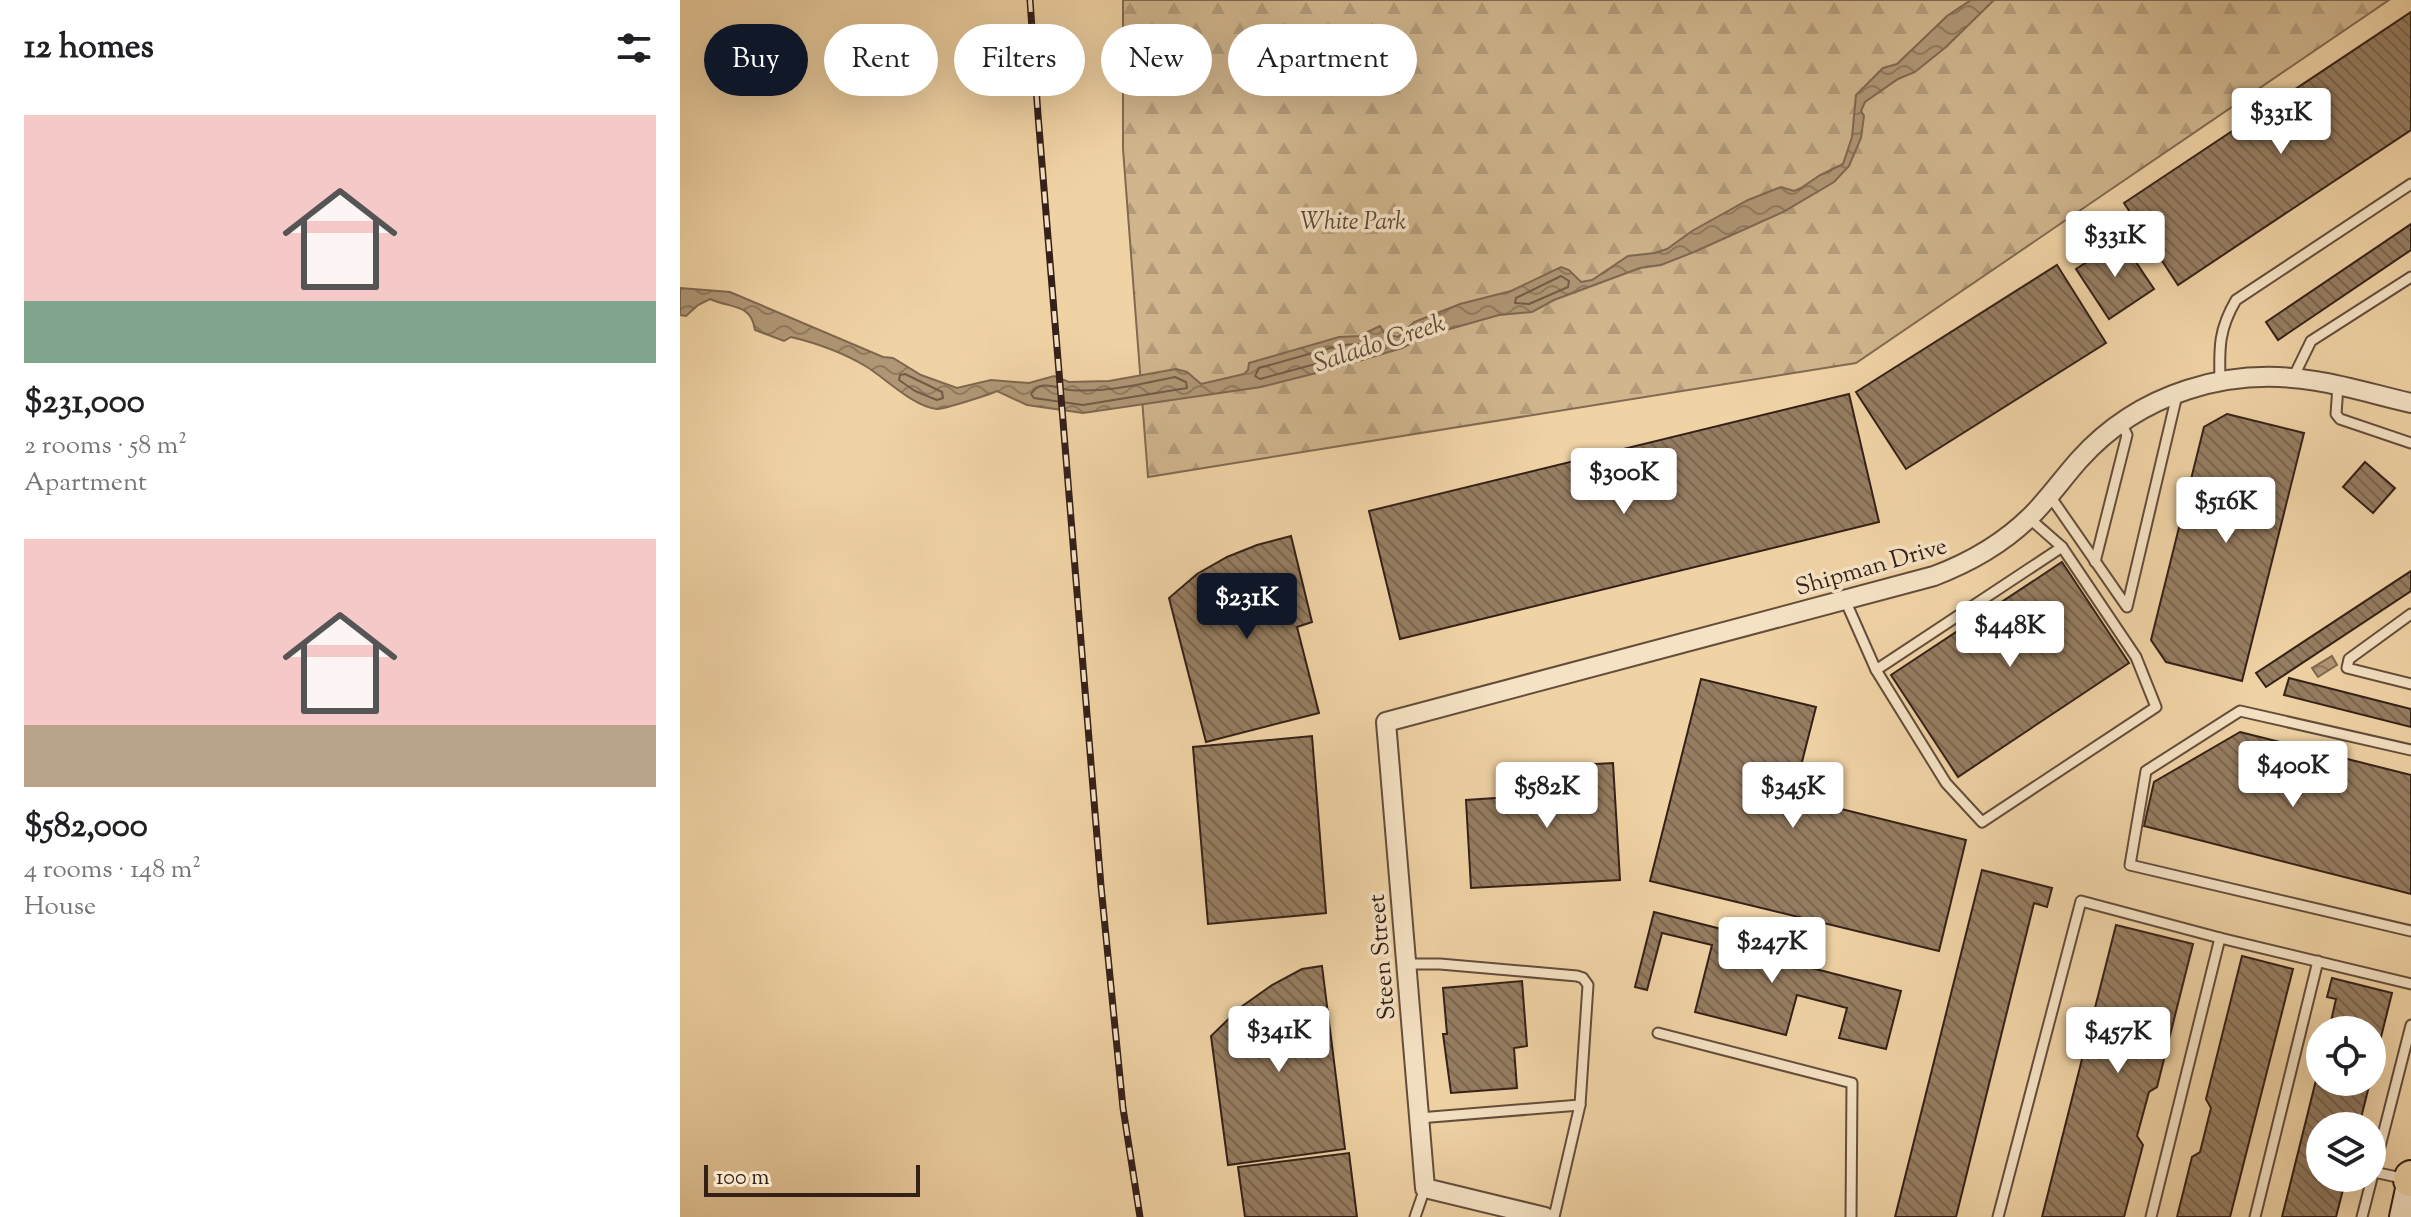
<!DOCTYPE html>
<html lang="en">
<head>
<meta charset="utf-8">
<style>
	:root { --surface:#fff; --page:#f2f2f2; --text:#202124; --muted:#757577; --accent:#111827 }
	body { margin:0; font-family:"Sorts Mill Goudy",serif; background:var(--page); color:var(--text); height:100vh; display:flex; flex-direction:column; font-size:30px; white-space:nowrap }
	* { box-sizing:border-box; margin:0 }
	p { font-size:26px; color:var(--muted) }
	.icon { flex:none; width:44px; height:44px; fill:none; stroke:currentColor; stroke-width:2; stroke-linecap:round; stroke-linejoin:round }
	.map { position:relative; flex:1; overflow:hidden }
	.sheet { display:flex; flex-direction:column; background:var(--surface); width:680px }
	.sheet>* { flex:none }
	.guide { position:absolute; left:24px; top:24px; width:760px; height:72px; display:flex; gap:16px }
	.controls { position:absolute; left:1626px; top:1016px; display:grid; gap:16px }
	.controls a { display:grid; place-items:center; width:80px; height:80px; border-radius:50%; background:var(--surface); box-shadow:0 8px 32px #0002; font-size:40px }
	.scale { position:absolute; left:24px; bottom:20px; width:216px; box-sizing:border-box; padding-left:8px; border:4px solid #352018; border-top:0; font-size:22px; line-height:28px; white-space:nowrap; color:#352018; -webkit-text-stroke:6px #f5e2c4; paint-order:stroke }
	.price { position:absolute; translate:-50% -68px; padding:0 18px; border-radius:8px; background:#fff; color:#222; font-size:26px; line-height:52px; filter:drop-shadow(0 2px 4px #0008) }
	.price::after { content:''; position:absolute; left:50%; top:48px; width:24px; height:18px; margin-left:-12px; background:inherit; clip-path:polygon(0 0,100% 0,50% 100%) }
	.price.current { background:var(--accent); color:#fff }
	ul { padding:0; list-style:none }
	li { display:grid; align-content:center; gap:16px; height:424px; padding:0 24px }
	li span { display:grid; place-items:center; height:248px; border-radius:0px; color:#555 }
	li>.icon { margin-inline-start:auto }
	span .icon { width:144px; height:144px; fill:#fffc; stroke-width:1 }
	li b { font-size:34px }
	h2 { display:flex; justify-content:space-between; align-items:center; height:96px; padding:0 24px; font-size:34px }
	.chip { padding:0 28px; border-radius:36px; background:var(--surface); box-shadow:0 8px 32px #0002; font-size:28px; line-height:72px }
	.chip.current { background:var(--accent); color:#fff }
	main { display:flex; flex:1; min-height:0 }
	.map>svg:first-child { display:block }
</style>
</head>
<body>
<main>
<section class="sheet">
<h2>12 homes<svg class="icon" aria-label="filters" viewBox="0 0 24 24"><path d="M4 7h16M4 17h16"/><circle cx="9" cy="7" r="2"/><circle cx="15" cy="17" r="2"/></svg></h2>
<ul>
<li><span style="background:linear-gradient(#f6c9c9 75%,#7fa58c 0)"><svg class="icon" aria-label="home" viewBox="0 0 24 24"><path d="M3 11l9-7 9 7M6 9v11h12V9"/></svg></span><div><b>$231,000</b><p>2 rooms · 58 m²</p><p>Apartment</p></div></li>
<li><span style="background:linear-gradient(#f6c9c9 75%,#b9a48a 0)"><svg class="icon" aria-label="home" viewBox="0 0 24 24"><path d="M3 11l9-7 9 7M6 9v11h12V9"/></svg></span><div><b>$582,000</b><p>4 rooms · 148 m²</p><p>House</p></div></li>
</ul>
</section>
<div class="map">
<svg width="1731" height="1217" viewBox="0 0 1731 1217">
	<defs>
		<pattern id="forest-firs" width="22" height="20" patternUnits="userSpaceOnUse" patternTransform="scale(2)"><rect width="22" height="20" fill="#d0b58d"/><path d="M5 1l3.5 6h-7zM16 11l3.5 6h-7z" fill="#b39b79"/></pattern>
		<pattern id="water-waves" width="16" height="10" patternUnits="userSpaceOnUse" patternTransform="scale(2)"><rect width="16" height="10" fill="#b09675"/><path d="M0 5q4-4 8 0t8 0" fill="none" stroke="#907a5f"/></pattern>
		<pattern id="building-back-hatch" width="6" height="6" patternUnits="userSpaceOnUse" patternTransform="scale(2)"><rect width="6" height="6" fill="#967d61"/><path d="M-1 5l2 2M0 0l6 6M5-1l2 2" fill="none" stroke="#7b664f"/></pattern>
	</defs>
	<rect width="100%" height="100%" fill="#f0d3a5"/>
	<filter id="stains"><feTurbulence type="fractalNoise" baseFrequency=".0025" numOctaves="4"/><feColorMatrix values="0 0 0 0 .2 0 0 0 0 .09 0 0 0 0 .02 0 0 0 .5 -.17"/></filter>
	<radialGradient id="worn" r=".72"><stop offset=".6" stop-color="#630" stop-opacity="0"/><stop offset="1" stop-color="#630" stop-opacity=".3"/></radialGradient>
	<path fill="url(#forest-firs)" stroke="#826a52" stroke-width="2" d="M443,0H1709L1176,363L468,477L443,149Z"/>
	<g fill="url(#water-waves)" stroke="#7f6750" stroke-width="2">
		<path d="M1291,0H1314L1266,47L1235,72L1218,79L1185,102L1181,111L1184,116L1181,138L1169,166L1154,182L1103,212L1014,252L981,265L960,268L874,300L852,312L819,315L745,336L722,348L652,369L581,387L403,413L347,405L317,391C308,395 265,409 257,409C234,407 206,379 187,367C164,353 136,343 111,337L104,341L75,330C71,303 52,309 30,299L18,305L6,316L0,315V288L50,292L203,357L213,358L241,375L277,388L311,380L349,383L374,376L389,382L429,381L496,369L507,372L521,384L564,374L568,370L569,363L659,337L679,336L700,326L705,334L718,337L734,322L780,304L831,291L881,267L889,270L901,282L912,280L948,256L975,253L987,249L1012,231L1068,200L1101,187L1114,191L1121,188L1140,175L1163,164L1172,137L1176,95L1203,68L1217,64L1267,16Z"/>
		<path d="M1652,656L1657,665L1638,677L1632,668Z"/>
	</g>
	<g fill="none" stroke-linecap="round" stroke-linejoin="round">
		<g stroke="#725b46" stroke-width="2">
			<path d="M881,276L889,281L888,287L849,304L835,303L836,298Z"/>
			<path d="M679,344L682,348L680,352L580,379L575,376L579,368L661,345Z"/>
			<path d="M225,374L262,392L263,398L257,400L235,391L219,380L220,375Z"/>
			<path d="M495,377L506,382L507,388L403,405L354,398L351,394C361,379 375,388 390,390C425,393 461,384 495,377Z"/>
		</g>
	</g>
	<g fill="url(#building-back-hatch)" stroke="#352018" stroke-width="2">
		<path d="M1731,12V130L1498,285L1444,203Z"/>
		<path d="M1731,224V250L1598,340L1586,322Z"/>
		<path d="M1441,240L1474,289L1429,319L1396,269Z"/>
		<path d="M1377,265L1426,343L1226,469L1176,392Z"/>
		<path d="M1169,394L1199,522L720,639L689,511Z"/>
		<path d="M1547,414L1624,433L1562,681L1486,662L1471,640L1524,427Z"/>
		<path d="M1685,462L1715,488L1693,513L1663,487Z"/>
		<path d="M611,536L632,622L617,627L639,713L526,742L489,598L517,574L547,557L577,545Z"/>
		<path d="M1382,562L1449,663L1278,777L1211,675Z"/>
		<path d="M1731,571V591L1586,687L1576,673Z"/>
		<path d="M1609,678L1731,709V727L1604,695Z"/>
		<path d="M1021,679L1136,707L1113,797L1286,840L1259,951L970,881Z"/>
		<path d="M1560,732L1731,775V894L1464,826L1474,782Z"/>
		<path d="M632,736L646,913L528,924L513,747Z"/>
		<path d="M933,763L940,880L791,888L786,800L846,796L844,768Z"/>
		<path d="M1302,870L1372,888L1367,907L1354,903L1276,1217H1215Z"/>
		<path d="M974,912L1069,936L1065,947L1125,962L1124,966L1221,991L1206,1049L1159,1038L1167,1008L1117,995L1106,1035L1015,1012L1032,945L982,933L967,990L955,987Z"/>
		<path d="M1436,925L1513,944L1477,1087L1469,1092L1457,1136L1463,1145L1444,1217H1362Z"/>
		<path d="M1562,956L1613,969L1550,1217H1497L1512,1157L1520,1152L1531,1108L1526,1099Z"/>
		<path d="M642,966L665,1149L548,1165L531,1036L561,1007L592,985L622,969Z"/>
		<path d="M1652,978L1712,993L1692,1073V1030H1649L1656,999L1647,997Z"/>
		<path d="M842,981L847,1046L834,1048L837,1088L771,1093L763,1034H767L763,988Z"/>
		<path d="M1640,1064V1082H1690L1679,1126H1640V1178H1666L1656,1217H1602Z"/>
		<path d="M669,1153L677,1217H565L558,1167Z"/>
	</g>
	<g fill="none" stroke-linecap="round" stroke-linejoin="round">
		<g stroke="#644d3b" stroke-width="13">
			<g id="service">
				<path d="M1613,378L1631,341L1731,277"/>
				<path d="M1540,380C1539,347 1539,329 1556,300L1731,184"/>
				<path d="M1658,386L1656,414L1660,419L1731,443"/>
				<path d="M1370,496L1447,607L1497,395"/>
				<path d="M1415,562L1447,435L1441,423"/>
				<path d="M1165,600L1196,670L1266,783L1302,822L1476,707L1456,657L1382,547L1349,518"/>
				<path d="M1731,614L1669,659L1667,668L1731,684"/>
				<path d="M1196,670L1382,547"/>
				<path d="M1731,750L1560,711L1466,771L1450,865L1731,931"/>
				<path d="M726,964H760L897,976L903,978L908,985L900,1105L874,1217"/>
				<path d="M978,1033L1172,1083L1171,1217"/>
				<path d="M739,1118L900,1105"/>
				<path d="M1694,1172L1726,1179"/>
				<path d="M735,1217L745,1188"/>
				<path d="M1318,1217L1401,901L1540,938"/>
				<path d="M1471,1217L1540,938L1731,984"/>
				<path d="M1575,1217L1638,961"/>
				<path d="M1682,1217L1731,1025"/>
			</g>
		</g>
		<g stroke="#644d3b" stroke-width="22">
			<path id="minor" d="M865,1217L745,1188L706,722L1254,576C1291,562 1324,543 1352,515C1369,498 1383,478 1399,460C1459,393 1549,366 1636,381C1668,386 1700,396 1731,403"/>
		</g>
		<g stroke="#352018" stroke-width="28">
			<path id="secondary" d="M1722,1217L1731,1175"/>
		</g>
		<g stroke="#352018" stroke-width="36">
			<path id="motorway" d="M1730,1180L1731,1177"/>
		</g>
		<use href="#service" stroke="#f5e2c4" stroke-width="9"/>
		<use href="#minor" stroke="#f5e2c4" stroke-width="18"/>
		<use href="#secondary" stroke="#f5e2c4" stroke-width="24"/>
		<use href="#motorway" stroke="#f0d3a5" stroke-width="32"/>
		<g stroke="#352018" stroke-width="7">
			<path id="rail" d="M350,0L358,115L421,886L443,1108L460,1217"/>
		</g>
		<use href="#rail" stroke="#f5e2c4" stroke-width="4" stroke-dasharray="12" stroke-linecap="butt"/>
	</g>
	<g text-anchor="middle" stroke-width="7" stroke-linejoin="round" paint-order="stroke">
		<g font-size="24" font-style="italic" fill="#5c4535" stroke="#f5e2c4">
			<text x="673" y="229">White Park</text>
		</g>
		<g font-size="24" fill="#352018" stroke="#f5e2c4">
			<text transform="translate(1191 566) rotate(-16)" y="8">Shipman Drive</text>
			<text transform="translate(701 957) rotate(-95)" y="8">Steen Street</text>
		</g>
		<g font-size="26" font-style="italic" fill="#604939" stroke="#f5e2c4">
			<text transform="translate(699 342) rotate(-18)" y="9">Salado Creek</text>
		</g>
	</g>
	<rect width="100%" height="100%" filter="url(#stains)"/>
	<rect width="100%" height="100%" fill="url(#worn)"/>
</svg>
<div class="controls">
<a><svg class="icon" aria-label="locate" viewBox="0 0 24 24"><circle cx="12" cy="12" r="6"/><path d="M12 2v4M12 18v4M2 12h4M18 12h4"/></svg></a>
<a><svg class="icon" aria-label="layers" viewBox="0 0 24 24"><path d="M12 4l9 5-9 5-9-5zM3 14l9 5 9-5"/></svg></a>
</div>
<div class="scale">100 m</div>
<b class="price" style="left:1601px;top:156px">$331K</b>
<b class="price" style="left:1435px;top:279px">$331K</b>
<b class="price" style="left:944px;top:516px">$300K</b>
<b class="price" style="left:1546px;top:545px">$516K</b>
<b class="price current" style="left:567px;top:641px">$231K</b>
<b class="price" style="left:1330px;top:669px">$448K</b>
<b class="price" style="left:1613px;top:809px">$400K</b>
<b class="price" style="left:867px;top:830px">$582K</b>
<b class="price" style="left:1113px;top:830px">$345K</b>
<b class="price" style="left:1092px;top:985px">$247K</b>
<b class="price" style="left:599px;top:1074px">$341K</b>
<b class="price" style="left:1438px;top:1075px">$457K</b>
<div class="guide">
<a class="chip current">Buy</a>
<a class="chip">Rent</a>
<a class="chip">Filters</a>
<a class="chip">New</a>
<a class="chip">Apartment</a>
</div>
</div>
</main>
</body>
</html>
